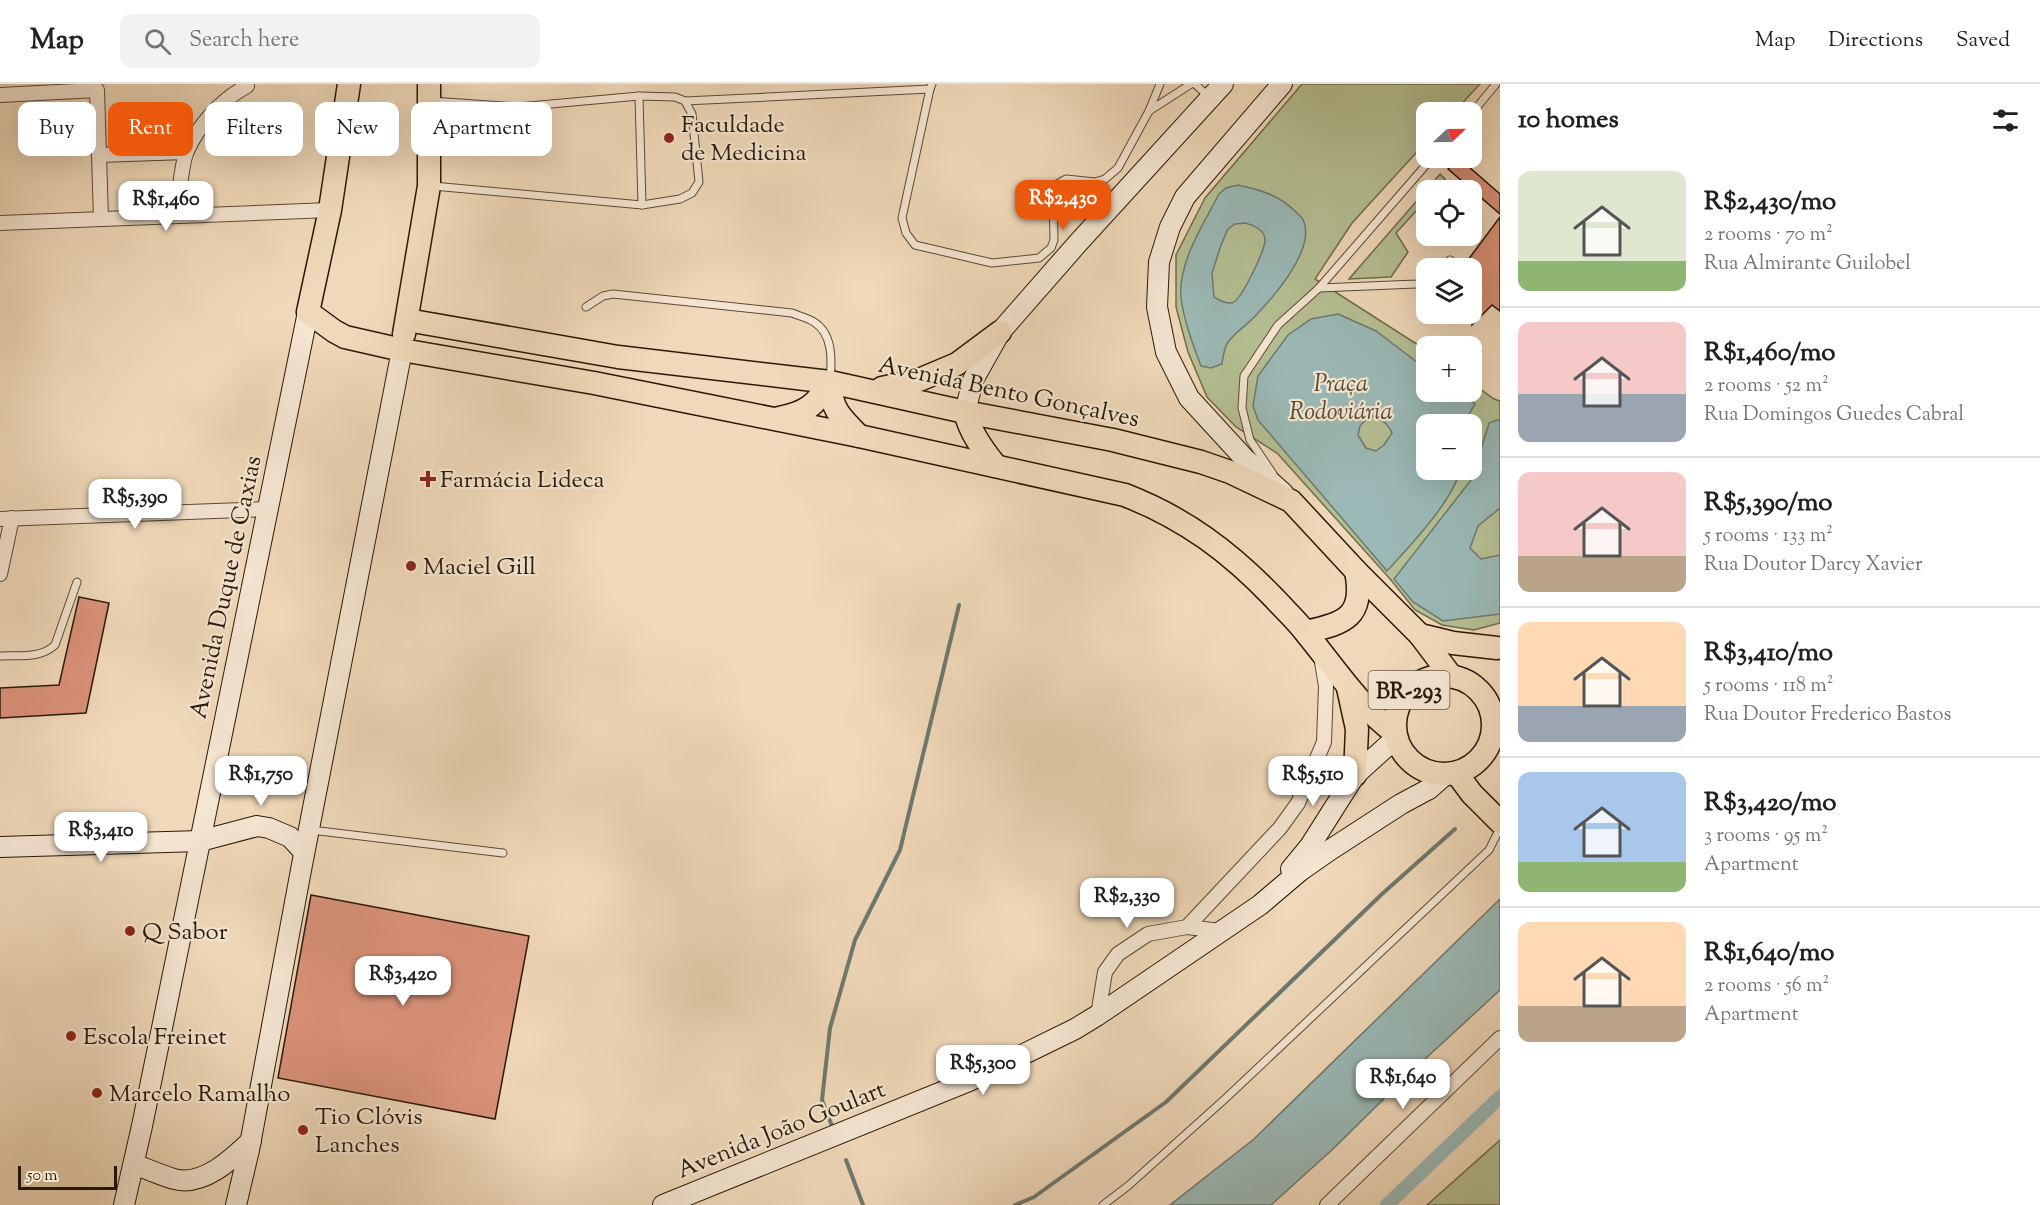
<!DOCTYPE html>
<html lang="en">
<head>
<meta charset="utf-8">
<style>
	:root { --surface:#fff; --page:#f2f2f2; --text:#202124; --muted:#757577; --line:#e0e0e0; --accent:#ea580c }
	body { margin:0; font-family:"Sorts Mill Goudy",serif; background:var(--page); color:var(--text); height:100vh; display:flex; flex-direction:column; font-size:22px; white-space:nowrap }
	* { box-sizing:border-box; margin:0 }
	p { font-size:20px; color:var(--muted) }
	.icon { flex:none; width:33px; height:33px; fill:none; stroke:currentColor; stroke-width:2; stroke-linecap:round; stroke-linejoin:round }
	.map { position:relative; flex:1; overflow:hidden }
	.sheet { display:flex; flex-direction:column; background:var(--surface); width:540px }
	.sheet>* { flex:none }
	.guide { position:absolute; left:18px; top:18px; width:570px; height:54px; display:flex; gap:12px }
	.needle { width:39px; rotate:68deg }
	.fabs { position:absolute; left:1416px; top:18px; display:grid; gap:12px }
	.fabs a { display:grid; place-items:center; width:66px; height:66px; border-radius:12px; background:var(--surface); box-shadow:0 6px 24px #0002; font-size:30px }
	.scale { position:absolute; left:18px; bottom:15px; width:99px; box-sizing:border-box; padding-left:6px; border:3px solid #2a1907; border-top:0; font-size:16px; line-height:21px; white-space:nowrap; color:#2a1907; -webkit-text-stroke:4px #f5e6d2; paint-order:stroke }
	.price { position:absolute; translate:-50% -51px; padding:0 14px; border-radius:12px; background:#fff; color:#222; font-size:20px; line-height:39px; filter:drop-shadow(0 2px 3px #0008) }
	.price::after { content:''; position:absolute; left:50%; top:36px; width:18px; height:14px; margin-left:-9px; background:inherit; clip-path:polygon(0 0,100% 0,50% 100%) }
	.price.active { background:var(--accent); color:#fff }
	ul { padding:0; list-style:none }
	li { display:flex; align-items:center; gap:18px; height:150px; padding:0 18px }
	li+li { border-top:2px solid var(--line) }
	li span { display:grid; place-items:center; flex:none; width:168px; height:120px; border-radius:12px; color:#555 }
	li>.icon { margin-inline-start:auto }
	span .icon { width:72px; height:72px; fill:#fffc; stroke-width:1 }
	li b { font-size:26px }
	h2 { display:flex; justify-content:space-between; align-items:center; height:72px; padding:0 18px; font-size:26px }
	.pill { padding:0 21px; border-radius:12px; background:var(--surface); box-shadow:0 6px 24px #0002; font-size:21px; line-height:54px }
	.pill.active { background:var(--accent); color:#fff }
	header { display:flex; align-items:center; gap:36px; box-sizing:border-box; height:84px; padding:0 30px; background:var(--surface); border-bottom:2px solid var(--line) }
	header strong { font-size:28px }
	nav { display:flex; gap:33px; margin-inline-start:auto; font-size:21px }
	.search { width:420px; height:54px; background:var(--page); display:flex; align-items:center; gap:15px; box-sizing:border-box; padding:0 21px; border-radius:12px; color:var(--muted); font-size:22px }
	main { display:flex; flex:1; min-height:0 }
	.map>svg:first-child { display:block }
</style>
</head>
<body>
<header>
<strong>Map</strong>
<div class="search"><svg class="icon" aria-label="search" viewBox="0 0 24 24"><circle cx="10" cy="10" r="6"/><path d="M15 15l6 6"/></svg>Search here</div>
<nav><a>Map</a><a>Directions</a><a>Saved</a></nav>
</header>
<main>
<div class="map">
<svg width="1500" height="1121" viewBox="0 0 1500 1121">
	<rect width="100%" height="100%" fill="#f0d9ba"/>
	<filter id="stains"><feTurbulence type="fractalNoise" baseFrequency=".00333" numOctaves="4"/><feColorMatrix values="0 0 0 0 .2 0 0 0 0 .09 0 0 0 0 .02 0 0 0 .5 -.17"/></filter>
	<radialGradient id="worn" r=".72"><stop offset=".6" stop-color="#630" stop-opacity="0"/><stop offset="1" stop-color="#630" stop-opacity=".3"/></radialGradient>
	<g fill="#b5c094" stroke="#706c4e" stroke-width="1.5" fill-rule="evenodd">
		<path d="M1302,0H1480L1454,28H1426V58L1352,139L1315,195L1426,266V308H1472V299L1494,315L1500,317V539L1474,546L1442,541L1415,526L1391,496L1277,369L1236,343L1207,313L1188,268L1176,223V171L1205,114ZM1426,340H1472V386H1426Z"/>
		<path d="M1440,90L1445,95L1435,106H1426V116L1396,149L1408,168L1391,193L1349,195Z"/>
		<path d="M1500,1056V1121H1427Z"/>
	</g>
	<g fill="#9bb9b6" stroke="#6e7970" stroke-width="1.5" fill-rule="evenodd">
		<path d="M1238,101C1261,106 1279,111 1296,128C1299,131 1303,134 1304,138C1314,166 1276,210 1258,229C1249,240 1237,246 1228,258C1224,264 1223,273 1222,280L1211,284L1201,282C1193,261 1184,237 1181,214C1178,178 1203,141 1219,110L1226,104ZM1245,139C1253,141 1265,146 1265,156C1265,166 1241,217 1232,219C1225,220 1219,216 1214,213L1212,189L1221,161L1228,145L1235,140Z"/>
		<path d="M1338,230L1376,247L1426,285V308H1458L1475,320L1469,330L1467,340H1426V386H1460C1453,417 1409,463 1387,487L1258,336L1253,322L1258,292L1288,251L1311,235ZM1370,331C1381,335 1387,338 1392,349L1384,361L1376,367L1366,364L1358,351L1360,342Z"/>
		<path d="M1497,336L1500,337V424L1478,442L1470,464L1481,475L1500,471V530L1443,537L1413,518L1394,495L1478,387L1480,369L1489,339Z"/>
		<path d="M1500,815V906L1411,988L1333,1065L1271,1121H1170L1254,1055Z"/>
	</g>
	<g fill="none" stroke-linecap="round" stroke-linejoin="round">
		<g stroke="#6e7970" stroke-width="4">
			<path d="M832,1042L822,1016L830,944L855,856L900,766L959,521"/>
			<path d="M846,1076L863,1121"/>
			<path d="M1015,1121L1034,1113L1166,1018L1382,810L1455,745"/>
		</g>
		<path stroke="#9bb9b6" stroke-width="14" d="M1387,1121L1500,1013"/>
	</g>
	<g fill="#db927a" stroke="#2a1907" stroke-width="1.5">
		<path d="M1461,76L1500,110V130L1448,85Z"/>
		<path d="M1500,133V227L1492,221L1472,241V184H1462Z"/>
		<path d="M79,513L109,519L86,629L0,634V604L59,601Z"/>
		<path d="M311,811L529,852L495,1035L278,994Z"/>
	</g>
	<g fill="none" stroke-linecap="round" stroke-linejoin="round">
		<g stroke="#5c4934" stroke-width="9">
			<g id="lane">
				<path d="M1195,0L1209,13"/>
				<path d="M930,5L902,134L906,149L915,161L992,179L1039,174L1051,164L1054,156L1053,112L1057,100L1066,95L1095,98L1105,95L1118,84L1149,27L1160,0"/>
				<path d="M639,12L642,121"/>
				<path d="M432,17L518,23L639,12L675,13L685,17L692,30L699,98L692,109L680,115L642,121L433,102"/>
				<path d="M685,17L930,5L932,0"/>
				<path d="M1149,27L1191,0"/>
				<path d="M1472,29L1496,0"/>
				<path d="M1443,184L1450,176"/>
				<path d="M1319,204L1416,200L1426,197"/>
				<path d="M586,223L603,212L613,210L792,229C799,232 808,234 814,238C833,250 832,276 830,295"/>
				<path d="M1273,390L1250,356L1242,324L1244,292L1278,241L1319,204L1432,74"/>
				<path d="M0,572C20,571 40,575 55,561L77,498"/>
				<path d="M311,746L503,769"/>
				<path d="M1103,1121L1128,1102L1226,1014L1489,766L1500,744"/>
			</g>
		</g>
		<g stroke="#5c4934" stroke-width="16">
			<g id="street">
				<path d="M0,11L97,6L101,135"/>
				<path d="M99,71L186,68"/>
				<path d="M176,132C179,116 181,79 187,67C199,40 221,16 247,2"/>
				<path d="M0,139L330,126"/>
				<path d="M0,435L268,425"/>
				<path d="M0,490L12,434"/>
				<path d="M1187,843L1280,744L1298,719L1324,658L1326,602L1321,572"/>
				<path d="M1098,931L1105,888L1118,870L1148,850L1187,843L1221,847"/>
				<path d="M1327,1121L1500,954"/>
			</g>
		</g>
		<g stroke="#2a1907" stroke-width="22">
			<g id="secondary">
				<path d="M1282,0L1185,113L1170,143L1159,178L1157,223L1166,268L1189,314L1245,375L1283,409"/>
				<path d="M965,328L973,296L1000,248L1078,159L1223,0"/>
				<path d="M0,763L200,757L257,742L269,744L290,753L304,768"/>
				<path d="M1291,785L1310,762L1355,691L1396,654"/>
				<path d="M134,1080C147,1085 160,1091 174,1095C203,1103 232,1075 251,1057"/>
				<path d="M124,1121L142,1042L308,228"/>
				<path d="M236,1121L249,1066L301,786L402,266"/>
				<path d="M663,1121L969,997L1075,945L1098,931L1260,821L1300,787L1330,766L1401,720L1429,705L1445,691"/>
			</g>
		</g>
		<g stroke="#2a1907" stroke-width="25">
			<g id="primary">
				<path d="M349,0L330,126L308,228L334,247L345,253L402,266L594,299L859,352L1125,411C1186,435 1230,468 1275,515C1285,526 1297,537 1306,549C1334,583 1359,622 1395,649"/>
				<path d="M407,236L618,273L830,298L965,328L1113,356L1201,378L1230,388L1291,417L1356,487L1420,551L1451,592"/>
				<path d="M404,250L429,102V0"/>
				<path d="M830,298C831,325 840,333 859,352"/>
				<path d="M882,304L919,296L957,280L1000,248"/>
				<path d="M965,328C970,348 982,365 996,382"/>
				<path d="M779,334C806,329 816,321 830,298"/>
				<path d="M1306,548C1345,539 1365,533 1356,487"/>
				<path d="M1420,551L1453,559L1497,564"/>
				<circle cx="1444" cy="641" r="49"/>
				<path d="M1348,604L1357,645L1355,691"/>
				<path d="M1457,690L1472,710L1500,738"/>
			</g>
		</g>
		<use href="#lane" stroke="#f5e6d2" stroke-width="7"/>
		<use href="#street" stroke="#f5e6d2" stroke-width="14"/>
		<use href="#secondary" stroke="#f5e6d2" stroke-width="20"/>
		<use href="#primary" stroke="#f0d9ba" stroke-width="22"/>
	</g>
	<g fill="#8f2418" stroke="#f5e6d2" stroke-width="2">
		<circle cx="669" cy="54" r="6"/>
		<path d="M425 386h6v6h6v6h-6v6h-6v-6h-6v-6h6z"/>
		<circle cx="411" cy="482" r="6"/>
		<circle cx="130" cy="847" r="6"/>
		<circle cx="71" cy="952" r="6"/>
		<circle cx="97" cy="1009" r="6"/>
		<circle cx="303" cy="1046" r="6"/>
	</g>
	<g text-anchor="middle" stroke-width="4.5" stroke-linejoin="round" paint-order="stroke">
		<rect fill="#f5e6d2" stroke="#675644" stroke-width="1.5" x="1368.5" y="587" width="81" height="38" rx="4.5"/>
		<g font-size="22" font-weight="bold" fill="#2a1907">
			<text x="1409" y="614">BR-293</text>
		</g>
		<g font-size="24" fill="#2a1907" stroke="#f5e6d2" text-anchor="start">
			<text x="681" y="48">Faculdade<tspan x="681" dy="28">de Medicina</tspan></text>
			<text x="440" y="403">Farmácia Lideca</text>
			<text x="423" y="490">Maciel Gill</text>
			<text x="142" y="855">Q Sabor</text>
			<text x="83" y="960">Escola Freinet</text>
			<text x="109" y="1017">Marcelo Ramalho</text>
			<text x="315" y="1040">Tio Clóvis<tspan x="315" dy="28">Lanches</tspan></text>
		</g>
		<g font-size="24" font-style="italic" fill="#544b31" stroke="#f5e6d2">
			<text x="1341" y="307">Praça<tspan x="1341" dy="28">Rodoviária</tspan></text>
		</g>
		<g font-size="24" fill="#2a1907" stroke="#f5e6d2">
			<text transform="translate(1009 307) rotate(12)" y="8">Avenida Bento Gonçalves</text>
			<text transform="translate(225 503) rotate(-78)" y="8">Avenida Duque de Caxias</text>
			<text transform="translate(781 1045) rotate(-22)" y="8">Avenida João Goulart</text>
		</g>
	</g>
	<rect width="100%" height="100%" filter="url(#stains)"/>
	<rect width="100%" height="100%" fill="url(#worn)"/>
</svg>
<div class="fabs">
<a><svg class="needle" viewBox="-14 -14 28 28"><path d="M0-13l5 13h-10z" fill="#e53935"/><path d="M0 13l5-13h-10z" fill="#757577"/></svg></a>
<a><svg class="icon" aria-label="locate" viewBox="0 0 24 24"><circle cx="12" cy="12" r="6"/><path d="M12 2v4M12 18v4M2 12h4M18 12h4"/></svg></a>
<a><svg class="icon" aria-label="layers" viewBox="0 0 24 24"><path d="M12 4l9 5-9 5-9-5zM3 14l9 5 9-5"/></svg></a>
<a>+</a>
<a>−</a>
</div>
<div class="scale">50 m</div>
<b class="price active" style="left:1063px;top:147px">R$2,430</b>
<b class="price" style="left:166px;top:148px">R$1,460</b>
<b class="price" style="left:135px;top:446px">R$5,390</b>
<b class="price" style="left:261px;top:723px">R$1,750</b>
<b class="price" style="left:1313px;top:723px">R$5,510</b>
<b class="price" style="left:101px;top:779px">R$3,410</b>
<b class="price" style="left:1127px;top:845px">R$2,330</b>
<b class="price" style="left:403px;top:923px">R$3,420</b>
<b class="price" style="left:983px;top:1012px">R$5,300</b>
<b class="price" style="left:1403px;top:1026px">R$1,640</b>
<div class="guide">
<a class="pill">Buy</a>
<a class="pill active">Rent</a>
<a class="pill">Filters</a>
<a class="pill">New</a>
<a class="pill">Apartment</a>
</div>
</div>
<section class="sheet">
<h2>10 homes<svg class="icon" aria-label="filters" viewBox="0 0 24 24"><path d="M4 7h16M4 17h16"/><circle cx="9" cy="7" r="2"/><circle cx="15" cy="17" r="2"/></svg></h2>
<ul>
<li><span style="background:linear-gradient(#dfe7d0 75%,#8fb573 0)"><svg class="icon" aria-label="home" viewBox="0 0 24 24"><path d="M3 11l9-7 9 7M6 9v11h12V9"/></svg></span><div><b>R$2,430/mo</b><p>2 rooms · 70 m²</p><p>Rua Almirante Guilobel</p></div></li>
<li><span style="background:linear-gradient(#f6c9c9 60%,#9aa5b1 0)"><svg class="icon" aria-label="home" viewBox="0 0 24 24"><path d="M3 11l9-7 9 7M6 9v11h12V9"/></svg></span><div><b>R$1,460/mo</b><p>2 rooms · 52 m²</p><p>Rua Domingos Guedes Cabral</p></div></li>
<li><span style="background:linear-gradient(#f6c9c9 70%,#b9a48a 0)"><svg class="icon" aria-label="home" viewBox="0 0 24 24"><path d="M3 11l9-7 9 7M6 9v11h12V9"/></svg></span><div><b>R$5,390/mo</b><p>5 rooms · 133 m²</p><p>Rua Doutor Darcy Xavier</p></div></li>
<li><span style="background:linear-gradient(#ffd9b3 70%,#9aa5b1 0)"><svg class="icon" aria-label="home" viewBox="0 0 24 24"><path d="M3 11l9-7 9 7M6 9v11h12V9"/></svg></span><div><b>R$3,410/mo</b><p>5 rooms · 118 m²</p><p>Rua Doutor Frederico Bastos</p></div></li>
<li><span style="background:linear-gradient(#a9c7e8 75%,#8fb573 0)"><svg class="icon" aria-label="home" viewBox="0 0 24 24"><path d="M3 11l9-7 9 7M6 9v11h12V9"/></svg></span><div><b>R$3,420/mo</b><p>3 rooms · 95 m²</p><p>Apartment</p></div></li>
<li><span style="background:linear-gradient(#ffd9b3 70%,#b9a48a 0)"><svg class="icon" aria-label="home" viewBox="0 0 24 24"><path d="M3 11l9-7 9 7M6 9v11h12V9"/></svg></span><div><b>R$1,640/mo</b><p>2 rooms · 56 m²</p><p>Apartment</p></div></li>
</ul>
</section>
</main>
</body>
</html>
